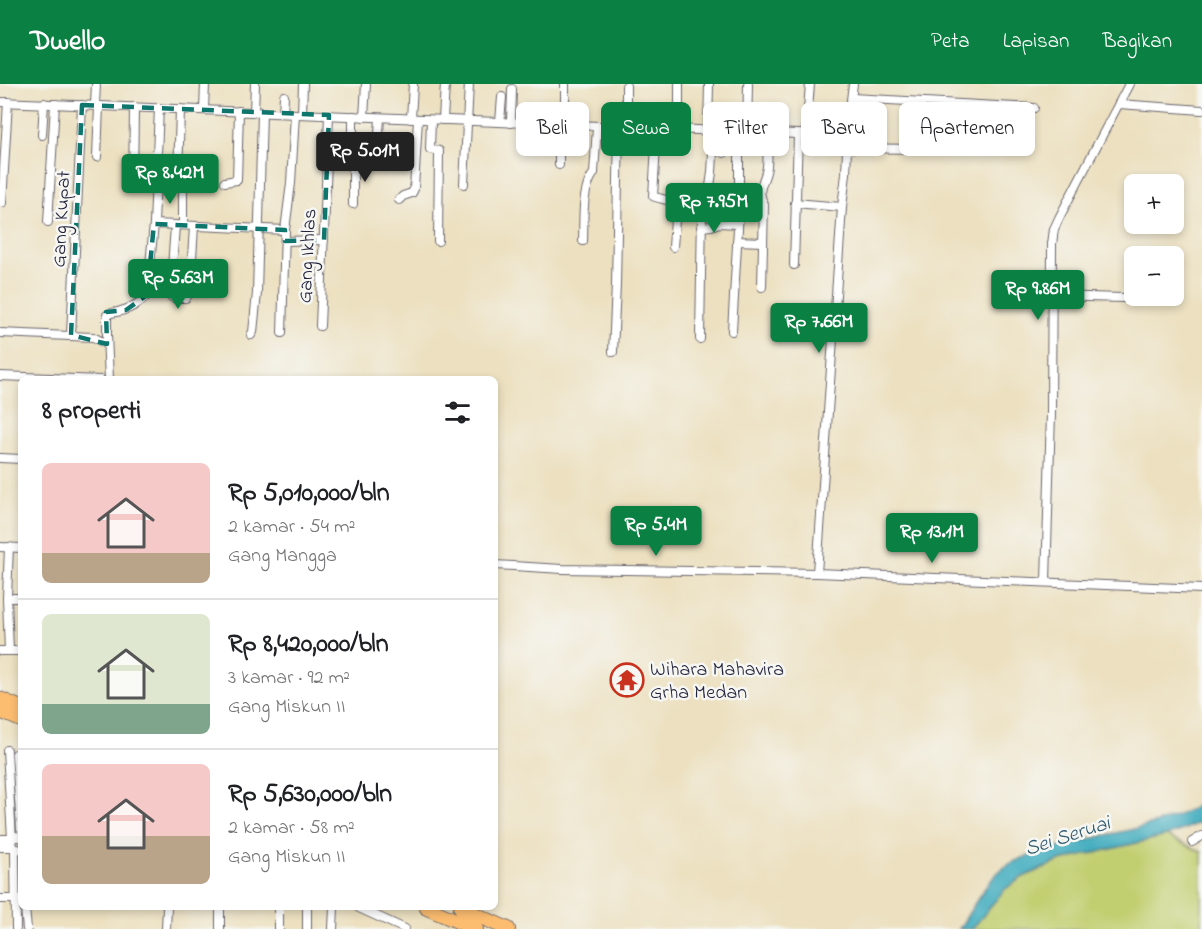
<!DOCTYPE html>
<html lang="id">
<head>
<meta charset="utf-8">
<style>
	:root { --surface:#fff; --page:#f2f2f2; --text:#202124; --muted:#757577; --line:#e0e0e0; --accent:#0b8043 }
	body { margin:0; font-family:"Indie Flower",sans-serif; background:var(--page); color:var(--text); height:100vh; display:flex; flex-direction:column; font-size:22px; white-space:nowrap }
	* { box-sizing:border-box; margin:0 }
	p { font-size:20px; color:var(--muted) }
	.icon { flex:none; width:33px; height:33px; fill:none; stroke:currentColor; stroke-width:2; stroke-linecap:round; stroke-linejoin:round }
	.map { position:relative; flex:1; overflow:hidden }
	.details { position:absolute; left:18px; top:292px; width:480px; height:534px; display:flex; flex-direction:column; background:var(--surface); border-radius:9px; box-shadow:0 3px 9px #0003 }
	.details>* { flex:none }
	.banner { position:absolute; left:516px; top:18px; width:570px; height:54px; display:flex; gap:12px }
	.fabs { position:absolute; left:1124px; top:90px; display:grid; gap:12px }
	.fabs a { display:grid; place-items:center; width:60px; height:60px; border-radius:9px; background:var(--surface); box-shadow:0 3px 9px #0003; font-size:30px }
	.price { position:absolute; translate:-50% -51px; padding:0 14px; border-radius:6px; background:var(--accent); color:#fff; font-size:20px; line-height:39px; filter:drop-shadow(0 2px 3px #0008) }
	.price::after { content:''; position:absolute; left:50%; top:36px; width:18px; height:14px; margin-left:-9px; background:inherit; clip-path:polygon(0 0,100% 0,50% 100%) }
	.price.current { background:#222; color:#fff }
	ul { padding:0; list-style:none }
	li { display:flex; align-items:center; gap:18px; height:150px; padding:0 24px }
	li+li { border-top:2px solid var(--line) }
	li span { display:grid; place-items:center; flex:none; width:168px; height:120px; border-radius:9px; color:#555 }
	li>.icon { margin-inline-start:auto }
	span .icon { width:72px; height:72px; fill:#fffc; stroke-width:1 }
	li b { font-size:26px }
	h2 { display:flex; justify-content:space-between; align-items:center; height:72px; padding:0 24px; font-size:26px }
	.tag { padding:0 21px; border-radius:9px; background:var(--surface); box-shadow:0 3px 9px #0003; font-size:21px; line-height:54px }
	.tag.current { background:var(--accent); color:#fff }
	header { display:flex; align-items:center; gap:36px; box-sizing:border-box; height:84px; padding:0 30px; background:var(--accent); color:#fff }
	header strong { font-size:28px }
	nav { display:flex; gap:33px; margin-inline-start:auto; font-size:21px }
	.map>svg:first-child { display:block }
</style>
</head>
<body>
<header>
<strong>Dwello</strong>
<nav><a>Peta</a><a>Lapisan</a><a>Bagikan</a></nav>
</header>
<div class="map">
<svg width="1202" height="845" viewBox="0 0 1202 845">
	<rect width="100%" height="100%" fill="#f6f6f2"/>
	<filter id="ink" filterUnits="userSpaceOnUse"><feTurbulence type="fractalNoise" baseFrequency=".0167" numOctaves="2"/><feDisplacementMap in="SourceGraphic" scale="12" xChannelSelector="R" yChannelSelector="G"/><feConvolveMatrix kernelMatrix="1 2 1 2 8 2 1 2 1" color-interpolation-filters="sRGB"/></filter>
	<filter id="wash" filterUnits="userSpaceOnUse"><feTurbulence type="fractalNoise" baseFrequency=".008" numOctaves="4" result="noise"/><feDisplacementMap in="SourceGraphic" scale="24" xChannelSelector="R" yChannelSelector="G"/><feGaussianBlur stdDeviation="1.35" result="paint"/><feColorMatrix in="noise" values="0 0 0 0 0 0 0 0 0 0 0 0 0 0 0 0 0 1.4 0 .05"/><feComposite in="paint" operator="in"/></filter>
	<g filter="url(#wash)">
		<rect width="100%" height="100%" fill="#ece0c0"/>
		<path fill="#c2cf71" stroke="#727856" stroke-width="1.5" d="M1166,752L1202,768V845H972L1004,806L1023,793L1060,777Z"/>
		<path fill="#3facbe" stroke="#30677c" stroke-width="1.5" d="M1202,718V737L1185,745L1166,752L1060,777L1023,793L1004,806L972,845H959C971,827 985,799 1002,785C1017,774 1035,770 1053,765C1068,761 1083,756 1098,753C1132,745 1173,739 1202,718Z"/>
	</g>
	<g filter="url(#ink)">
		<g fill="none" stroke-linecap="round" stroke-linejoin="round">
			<g stroke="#69646a" stroke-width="10">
				<g id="street">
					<path d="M679,0V45"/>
					<path d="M852,14L1034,24"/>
					<path d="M0,18L848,52"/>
					<path d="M1119,20L1202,26"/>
					<path d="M95,21L96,0"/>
					<path d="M180,25L178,94L182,98L183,101V141"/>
					<path d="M204,26L205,0"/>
					<path d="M254,28L255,0"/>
					<path d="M283,29L284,12"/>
					<path d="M302,30L303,0"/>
					<path d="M364,33L366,0"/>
					<path d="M411,35L413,0"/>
					<path d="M431,36L430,65L439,67V68L438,157"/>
					<path d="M443,36L445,0"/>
					<path d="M500,38L502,13"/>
					<path d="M511,39L512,5"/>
					<path d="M565,41V0"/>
					<path d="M626,43V2"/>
					<path d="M657,45L653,112C660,116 671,114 676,122L673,163"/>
					<path d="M708,46L709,0"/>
					<path d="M724,47V69"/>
					<path d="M747,48L748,0"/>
					<path d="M42,51L44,19"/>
					<path d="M806,51L810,0"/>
					<path d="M378,64L380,34"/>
					<path d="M847,64L919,65"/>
					<path d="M97,73L99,22"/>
					<path d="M559,81V41"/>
					<path d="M225,98L237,96L239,27"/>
					<path d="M464,100L469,0"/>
					<path d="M133,103L134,23"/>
					<path d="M399,116L403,112L412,109L414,105L418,35"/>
					<path d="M2,119L8,18"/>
					<path d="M795,119L842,123"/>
					<path d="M353,120V32"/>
					<path d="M48,138L55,20"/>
					<path d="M154,140L285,146L291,99L295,30"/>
					<path d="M175,142L170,211L173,214H186L190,208L194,142"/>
					<path d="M701,143L711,142L719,139L738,140"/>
					<path d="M285,157L324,156"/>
					<path d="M583,157C584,135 581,106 594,89L597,43"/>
					<path d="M737,157L763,158"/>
					<path d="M794,181L798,50"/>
					<path d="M762,203L764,120C756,107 763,100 766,88C769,77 767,60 767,49"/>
					<path d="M1051,212L1160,215"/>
					<path d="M320,242L329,31"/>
					<path d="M732,247L739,127V48"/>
					<path d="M0,249L93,253L107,260"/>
					<path d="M282,249L285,146"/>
					<path d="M71,251L82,21"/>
					<path d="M251,251L253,248L257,209L262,28"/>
					<path d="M700,255L702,127C714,101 713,75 713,47"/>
					<path d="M613,268L616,201L619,43"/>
					<path d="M0,292L100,296"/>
					<path d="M109,296L107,251V231C112,228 115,229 121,227C130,225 142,218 147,211L154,140L159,24"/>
					<path d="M0,374L21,375"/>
					<path d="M0,463L21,464"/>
					<path d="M495,481L562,485L817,489L1202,505"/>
					<path d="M817,489L842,123L846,90L848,40L853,0"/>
					<path d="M1046,497L1051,329L1052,160L1054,145L1060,132L1129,0"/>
					<path d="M7,514H21"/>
					<path d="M0,567H21"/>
					<path d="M9,567L7,514L9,463"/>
					<path d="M7,666L12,755L11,760L15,766L21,765"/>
					<path d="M16,670L21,745"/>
					<path d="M0,755H12L17,752L21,754"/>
					<path d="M1192,758L1202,752"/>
					<path d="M0,763H11"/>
					<path d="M15,766L16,845"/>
					<path d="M0,815H21"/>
					<path d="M25,824L27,845"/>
					<path d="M359,824L405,845"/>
					<path d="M166,845L167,824"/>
					<path d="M220,845V824"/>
					<path d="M279,845V824"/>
					<path d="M307,845V824"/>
					<path d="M333,845L334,824"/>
				</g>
			</g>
			<g stroke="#69646a" stroke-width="16">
				<g id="highway">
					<path d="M0,615L21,624"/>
					<path d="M0,627L21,636"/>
					<path d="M427,824L476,845"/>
					<path d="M461,824L508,845"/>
				</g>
			</g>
			<use href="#street" stroke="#fff" stroke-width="8"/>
			<use href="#highway" stroke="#fcbd6f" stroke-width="14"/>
		</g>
	</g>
	<path fill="none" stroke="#0f766e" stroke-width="4.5" stroke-dasharray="12 8" stroke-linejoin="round" d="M82,21L329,31L324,156L285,157V146L154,140L147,211L126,226L106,228L107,260L71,251Z"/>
	<defs>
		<g id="temple-ring" transform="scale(1.725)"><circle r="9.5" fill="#f6f6f2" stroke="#c8321e" stroke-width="1.5"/><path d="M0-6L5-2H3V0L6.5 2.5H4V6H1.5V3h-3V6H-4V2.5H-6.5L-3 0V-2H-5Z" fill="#c8321e"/></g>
	</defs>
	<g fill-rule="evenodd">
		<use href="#temple-ring" x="627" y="596"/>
	</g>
	<g text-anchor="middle" stroke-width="5" stroke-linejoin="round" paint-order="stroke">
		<g font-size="20" fill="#22223b" stroke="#f6f6f2">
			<text transform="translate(60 135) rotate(-87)" y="7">Gang Kupat</text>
			<text transform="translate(306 172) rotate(-87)" y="7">Gang Ikhlas</text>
		</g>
		<g font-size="20" fill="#22223b" stroke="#f6f6f2" text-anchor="start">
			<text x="650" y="591">Wihara Mahavira<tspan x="650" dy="23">Grha Medan</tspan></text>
		</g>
		<g font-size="21" font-style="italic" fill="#2e596f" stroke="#f6f6f2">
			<text transform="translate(1067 751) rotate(-18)" y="7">Sei Seruai</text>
		</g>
	</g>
</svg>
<div class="fabs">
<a>+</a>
<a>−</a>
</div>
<b class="price current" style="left:365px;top:99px">Rp 5.01M</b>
<b class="price" style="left:170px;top:121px">Rp 8.42M</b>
<b class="price" style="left:714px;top:150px">Rp 7.95M</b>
<b class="price" style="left:178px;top:226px">Rp 5.63M</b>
<b class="price" style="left:1038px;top:237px">Rp 9.86M</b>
<b class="price" style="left:819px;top:270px">Rp 7.66M</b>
<b class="price" style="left:656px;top:473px">Rp 5.4M</b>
<b class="price" style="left:932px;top:480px">Rp 13.1M</b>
<div class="banner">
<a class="tag">Beli</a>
<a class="tag current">Sewa</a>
<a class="tag">Filter</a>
<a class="tag">Baru</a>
<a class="tag">Apartemen</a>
</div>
<section class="details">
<h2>8 properti<svg class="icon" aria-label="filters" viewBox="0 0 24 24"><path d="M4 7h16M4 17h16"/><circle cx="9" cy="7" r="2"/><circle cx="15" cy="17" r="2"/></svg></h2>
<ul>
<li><span style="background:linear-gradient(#f6c9c9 75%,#b9a48a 0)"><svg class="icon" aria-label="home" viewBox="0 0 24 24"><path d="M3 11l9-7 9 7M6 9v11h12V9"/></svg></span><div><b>Rp 5,010,000/bln</b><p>2 kamar · 54 m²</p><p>Gang Mangga</p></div></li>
<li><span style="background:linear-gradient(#dfe7d0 75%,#7fa58c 0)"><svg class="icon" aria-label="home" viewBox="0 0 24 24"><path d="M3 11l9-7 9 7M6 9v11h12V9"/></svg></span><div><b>Rp 8,420,000/bln</b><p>3 kamar · 92 m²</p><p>Gang Miskun II</p></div></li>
<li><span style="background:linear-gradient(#f6c9c9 60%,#b9a48a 0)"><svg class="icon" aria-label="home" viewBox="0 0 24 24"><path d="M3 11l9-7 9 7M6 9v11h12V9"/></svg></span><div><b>Rp 5,630,000/bln</b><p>2 kamar · 58 m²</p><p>Gang Miskun II</p></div></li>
</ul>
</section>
</div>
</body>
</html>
